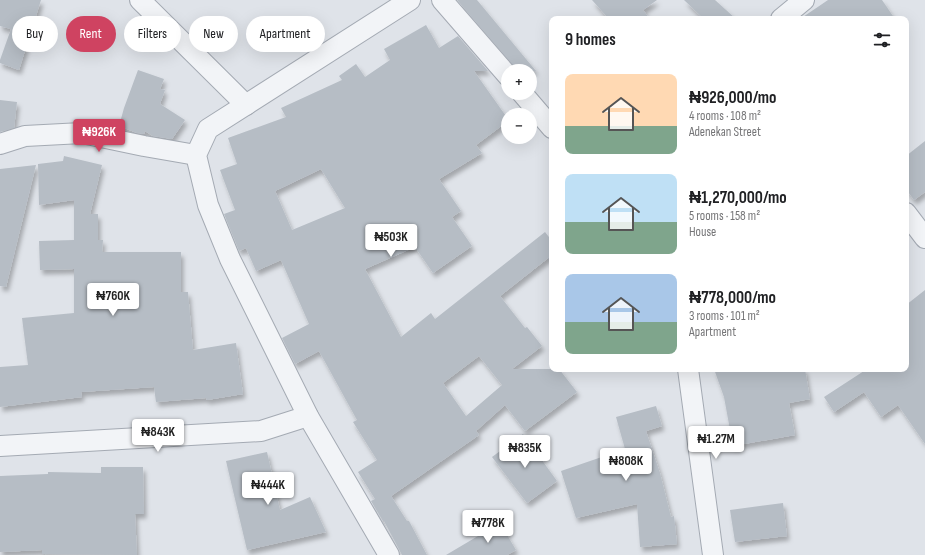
<!DOCTYPE html>
<html lang="en">
<head>
<meta charset="utf-8">
<style>
	:root { --surface:#fff; --page:#f6f6f6; --text:#202124; --muted:#757577; --accent:#cf4361 }
	body { margin:0; font-family:"Sofia Sans Condensed",sans-serif; background:var(--page); color:var(--text); height:100vh; display:flex; flex-direction:column; font-size:15px; white-space:nowrap }
	* { box-sizing:border-box; margin:0 }
	p { font-size:13px; color:var(--muted) }
	.icon { flex:none; width:22px; height:22px; fill:none; stroke:currentColor; stroke-width:2; stroke-linecap:round; stroke-linejoin:round }
	.map { position:relative; flex:1; overflow:hidden }
	.drawer { position:absolute; left:549px; top:16px; width:360px; height:356px; display:flex; flex-direction:column; background:var(--surface); border-radius:8px; box-shadow:0 4px 16px #0002 }
	.drawer>* { flex:none }
	.top-card { position:absolute; left:12px; top:16px; width:380px; height:36px; display:flex; gap:8px }
	.fabs { position:absolute; left:501px; top:64px; display:grid; gap:8px }
	.fabs a { display:grid; place-items:center; width:36px; height:36px; border-radius:50%; background:var(--surface); box-shadow:0 4px 16px #0002; font-size:20px }
	.price { position:absolute; translate:-50% -34px; padding:0 9px; border-radius:4px; background:#fff; color:#222; font-size:13px; line-height:26px; filter:drop-shadow(0 1px 2px #0008) }
	.price::after { content:''; position:absolute; left:50%; top:24px; width:12px; height:9px; margin-left:-6px; background:inherit; clip-path:polygon(0 0,100% 0,50% 100%) }
	.price.selected { background:var(--accent); color:#fff }
	ul { padding:0; list-style:none }
	li { display:flex; align-items:center; gap:12px; height:100px; padding:0 16px }
	li span { display:grid; place-items:center; flex:none; width:112px; height:80px; border-radius:8px; color:#555 }
	li>.icon { margin-inline-start:auto }
	span .icon { width:48px; height:48px; fill:#fffc; stroke-width:1 }
	li b { font-size:17px }
	h2 { display:flex; justify-content:space-between; align-items:center; height:48px; padding:0 16px; font-size:17px }
	.tag { padding:0 14px; border-radius:18px; background:var(--surface); box-shadow:0 4px 16px #0002; font-size:14px; line-height:36px }
	.tag.selected { background:var(--accent); color:#fff }
	.map>svg:first-child { display:block }
</style>
</head>
<body>
<div class="map">
<svg width="925" height="555" viewBox="0 0 925 555">
	<defs>
		<filter id="shadow"><feDropShadow dx="2.5" dy="4.5" stdDeviation="2" flood-color="#0004"/></filter>
	</defs>
	<rect width="100%" height="100%" fill="#dfe3e9"/>
	<g fill="#b6bdc5" fill-rule="evenodd" filter="url(#shadow)">
		<path d="M0,0H41L19,70L0,63V60L11,29L0,26Z"/>
		<path d="M457,0H477L536,71H518Z"/>
		<path d="M592,0H657L643,10L650,19H609Z"/>
		<path d="M684,0H715L736,19H704Z"/>
		<path d="M828,0H882L895,19H800Z"/>
		<path d="M426,25L439,48L458,36L488,71H474L508,119V121L476,145L482,153L439,179L461,211L452,217L472,246L433,273L415,247L365,269L401,337L431,313L435,319L545,232L552,241V255L500,296L525,328L527,327L542,346L512,369H559L577,392L525,431L505,405L476,431L479,435L391,496L407,521H409L427,555H402L384,521H383L371,501L375,499L358,472L377,460L353,422L357,420L319,351L295,364L282,338L309,324L281,260L256,271L246,248L239,251L224,214L235,210L220,170L237,164L228,138L286,117L281,108L342,80L339,76L356,64L365,77L390,60L384,49ZM321,169L345,208L292,230L275,191ZM479,356L502,385L466,416L443,383Z"/>
		<path d="M138,70L164,79L160,89L165,90L160,104L185,120L172,139L153,136L145,131L144,134L137,133L119,126L124,108Z"/>
		<path d="M0,100L17,102L14,128L0,132Z"/>
		<path d="M925,141V192L914,200L906,189V156Z"/>
		<path d="M64,156L102,165L90,214H98V240H103L102,252H181V292H188L193,350L236,343L243,394L207,400L206,398L156,402L154,387L81,392L82,397L0,407V367L28,365L22,318L74,313V269L40,270L39,241L74,240V200L39,205L38,164L63,161Z"/>
		<path d="M36,165L6,287L0,286V169Z"/>
		<path d="M925,290V444L898,405L881,417L864,392L834,412L824,397L867,369H906V305Z"/>
		<path d="M714,369H805L810,399L789,403L795,435L733,446L724,397Z"/>
		<path d="M656,406L662,426L646,431L660,473L671,517L674,516L677,544L640,547L637,504L576,518L561,471L625,449L616,417Z"/>
		<path d="M523,434L557,481L527,503L492,457Z"/>
		<path d="M267,452L280,510L310,497L326,532L247,550L226,461Z"/>
		<path d="M101,467H143L144,514H135L137,555L42,554V550L0,552V476L48,474V472L101,473Z"/>
		<path d="M783,503L787,536L735,542L730,510Z"/>
		<path d="M500,523L516,550L507,555H446Z"/>
	</g>
	<g fill="none" stroke-linecap="round" stroke-linejoin="round">
		<g stroke="#a4aab3" stroke-width="22">
			<g id="minor">
				<path d="M140,0L246,105"/>
				<path d="M442,0L508,76"/>
				<path d="M781,19L804,0"/>
				<path d="M522,93L552,128"/>
				<path d="M0,144L25,136L82,133L144,146L196,155"/>
				<path d="M906,213L925,238"/>
				<path d="M688,369L713,555"/>
				<path d="M0,446L261,431L308,416"/>
				<path d="M389,555L308,416L230,259L208,205L196,155L208,129L410,0"/>
			</g>
		</g>
		<use href="#minor" stroke="#f2f4f7" stroke-width="20"/>
	</g>
</svg>
<div class="fabs">
<a>+</a>
<a>−</a>
</div>
<b class="price selected" style="left:99px;top:153px">₦926K</b>
<b class="price" style="left:391px;top:258px">₦503K</b>
<b class="price" style="left:113px;top:317px">₦760K</b>
<b class="price" style="left:158px;top:453px">₦843K</b>
<b class="price" style="left:716px;top:460px">₦1.27M</b>
<b class="price" style="left:525px;top:469px">₦835K</b>
<b class="price" style="left:626px;top:482px">₦808K</b>
<b class="price" style="left:268px;top:506px">₦444K</b>
<b class="price" style="left:488px;top:544px">₦778K</b>
<div class="top-card">
<a class="tag">Buy</a>
<a class="tag selected">Rent</a>
<a class="tag">Filters</a>
<a class="tag">New</a>
<a class="tag">Apartment</a>
</div>
<section class="drawer">
<h2>9 homes<svg class="icon" aria-label="filters" viewBox="0 0 24 24"><path d="M4 7h16M4 17h16"/><circle cx="9" cy="7" r="2"/><circle cx="15" cy="17" r="2"/></svg></h2>
<ul>
<li><span style="background:linear-gradient(#ffd9b3 65%,#7fa58c 0)"><svg class="icon" aria-label="home" viewBox="0 0 24 24"><path d="M3 11l9-7 9 7M6 9v11h12V9"/></svg></span><div><b>₦926,000/mo</b><p>4 rooms · 108 m²</p><p>Adenekan Street</p></div></li>
<li><span style="background:linear-gradient(#bfe0f5 60%,#7fa58c 0)"><svg class="icon" aria-label="home" viewBox="0 0 24 24"><path d="M3 11l9-7 9 7M6 9v11h12V9"/></svg></span><div><b>₦1,270,000/mo</b><p>5 rooms · 158 m²</p><p>House</p></div></li>
<li><span style="background:linear-gradient(#a9c7e8 60%,#7fa58c 0)"><svg class="icon" aria-label="home" viewBox="0 0 24 24"><path d="M3 11l9-7 9 7M6 9v11h12V9"/></svg></span><div><b>₦778,000/mo</b><p>3 rooms · 101 m²</p><p>Apartment</p></div></li>
</ul>
</section>
</div>
</body>
</html>
